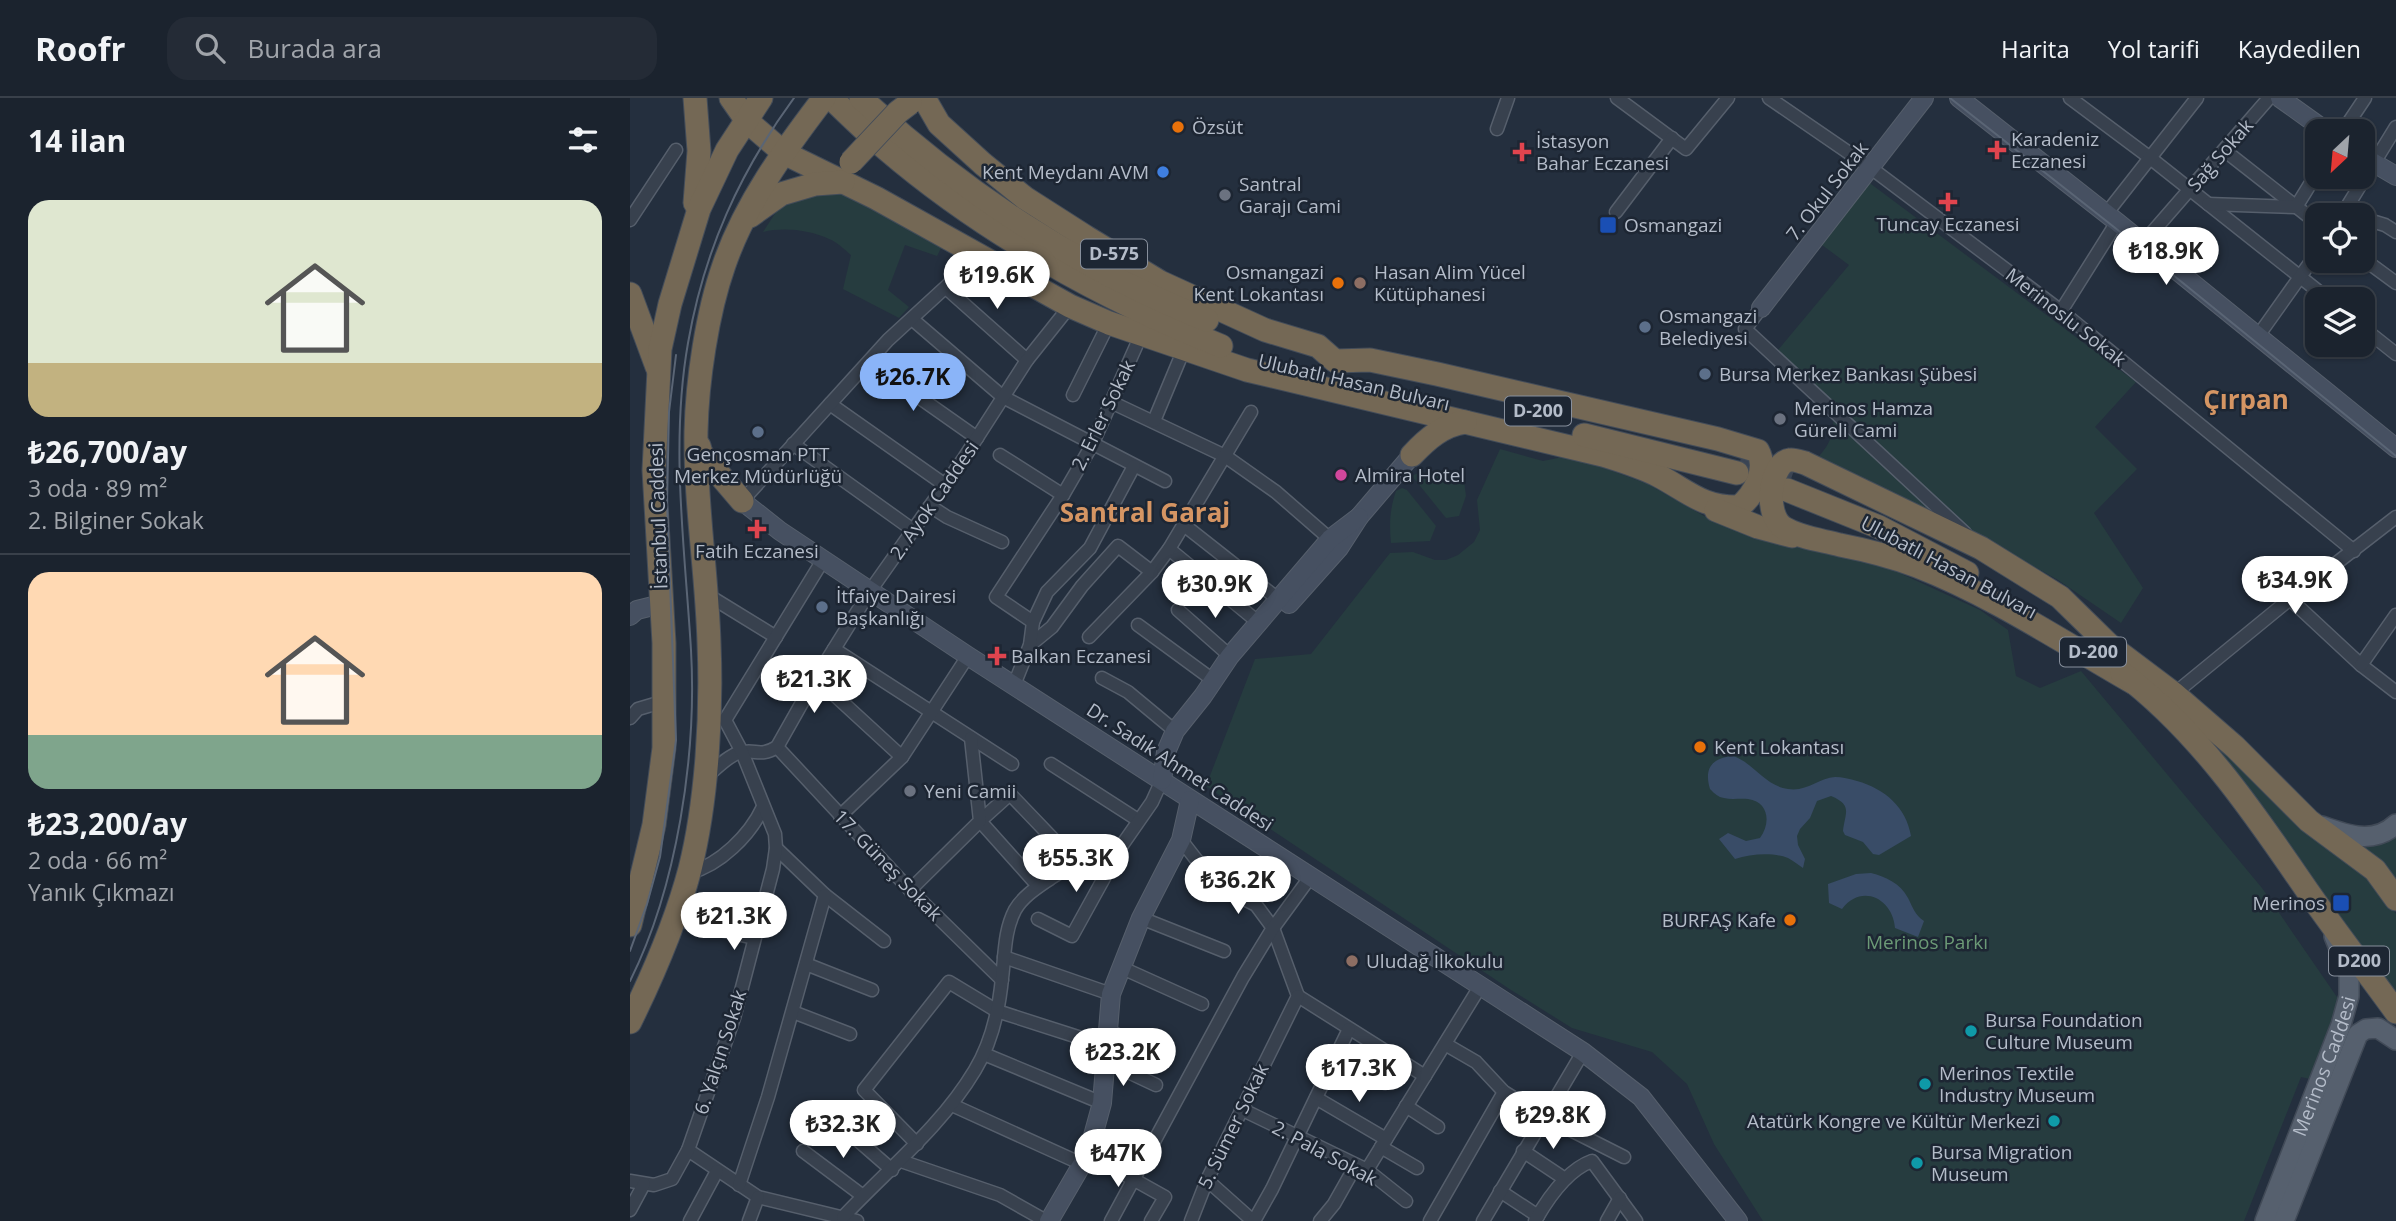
<!DOCTYPE html>
<html lang="tr">
<head>
<meta charset="utf-8">
<style>
	:root { --surface:#1b232e; --page:#242b36; --text:#f1f3f6; --muted:#a0a4aa; --line:#39404a; --accent:#8ab4f8 }
	body { margin:0; font-family:"Open Sans",sans-serif; background:var(--page); color:var(--text); height:100vh; display:flex; flex-direction:column; font-size:26px; white-space:nowrap }
	* { box-sizing:border-box; margin:0 }
	p { font-size:23px; color:var(--muted) }
	.icon { flex:none; width:38px; height:38px; fill:none; stroke:currentColor; stroke-width:2; stroke-linecap:round; stroke-linejoin:round }
	.map { position:relative; flex:1; overflow:hidden }
	.details { display:flex; flex-direction:column; background:var(--surface); width:630px }
	.details>* { flex:none }
	.needle { width:46px; rotate:206deg }
	.controls { position:absolute; left:1675px; top:21px; display:grid; gap:14px }
	.controls a { display:grid; place-items:center; width:70px; height:70px; border-radius:14px; background:var(--surface); box-shadow:0 2px 5px #0004,0 0 0 2px var(--line); font-size:35px }
	.price { position:absolute; translate:-50% -60px; padding:0 16px; border-radius:24px; background:#fff; color:#222; font-size:23px; line-height:46px; filter:drop-shadow(0 2px 4px #0008) }
	.price::after { content:''; position:absolute; left:50%; top:42px; width:21px; height:16px; margin-left:-10px; background:inherit; clip-path:polygon(0 0,100% 0,50% 100%) }
	.price.selected { background:var(--accent); color:#111 }
	ul { padding:0; list-style:none }
	li { display:grid; align-content:center; gap:14px; height:371px; padding:0 28px }
	li+li { border-top:2px solid var(--line) }
	li span { display:grid; place-items:center; height:217px; border-radius:21px; color:#555 }
	li>.icon { margin-inline-start:auto }
	span .icon { width:126px; height:126px; fill:#fffc; stroke-width:1 }
	li b { font-size:30px }
	h2 { display:flex; justify-content:space-between; align-items:center; height:84px; padding:0 28px; font-size:30px }
	header { display:flex; align-items:center; gap:42px; box-sizing:border-box; height:98px; padding:0 35px; background:var(--surface); border-bottom:2px solid var(--line) }
	header strong { font-size:33px }
	nav { display:flex; gap:38px; margin-inline-start:auto; font-size:24px }
	.search { width:490px; height:63px; background:var(--page); display:flex; align-items:center; gap:18px; box-sizing:border-box; padding:0 24px; border-radius:21px; color:var(--muted); font-size:26px }
	main { display:flex; flex:1; min-height:0 }
	.map>svg:first-child { display:block }
</style>
</head>
<body>
<header>
<strong>Roofr</strong>
<div class="search"><svg class="icon" aria-label="search" viewBox="0 0 24 24"><circle cx="10" cy="10" r="6"/><path d="M15 15l6 6"/></svg>Burada ara</div>
<nav><a>Harita</a><a>Yol tarifi</a><a>Kaydedilen</a></nav>
</header>
<main>
<section class="details">
<h2>14 ilan<svg class="icon" aria-label="filters" viewBox="0 0 24 24"><path d="M4 7h16M4 17h16"/><circle cx="9" cy="7" r="2"/><circle cx="15" cy="17" r="2"/></svg></h2>
<ul>
<li><span style="background:linear-gradient(#dfe7d0 75%,#c2b280 0)"><svg class="icon" aria-label="home" viewBox="0 0 24 24"><path d="M3 11l9-7 9 7M6 9v11h12V9"/></svg></span><div><b>₺26,700/ay</b><p>3 oda · 89 m²</p><p>2. Bilginer Sokak</p></div></li>
<li><span style="background:linear-gradient(#ffd9b3 75%,#7fa58c 0)"><svg class="icon" aria-label="home" viewBox="0 0 24 24"><path d="M3 11l9-7 9 7M6 9v11h12V9"/></svg></span><div><b>₺23,200/ay</b><p>2 oda · 66 m²</p><p>Yanık Çıkmazı</p></div></li>
</ul>
</section>
<div class="map">
<svg width="1766" height="1123" viewBox="0 0 1766 1123">
	<rect width="100%" height="100%" fill="#242f3e"/>
	<g fill="#263c3f">
		<path d="M1237,83L1506,284L1465,329L1507,371L1464,415L1513,490L1491,525L1428,482L1356,442L1189,358C1205,341 1203,330 1204,307L1148,252L1219,167L1188,144Z"/>
		<path d="M198,94L222,98L312,148L307,158L275,147L258,192L279,209L269,220L213,191L221,157C215,152 207,144 199,141C180,132 154,129 133,134L146,114L160,104Z"/>
		<path d="M870,351L913,363L933,359L958,364L1018,386L1074,418L1108,433L1250,466L1350,512L1378,532L1386,578L1410,590L1451,573L1632,790L1709,902L1680,981L1671,979L1614,1123H1133L1084,1046L1057,986L1022,954L942,930L881,892L576,688L625,561L681,556L760,455L783,454L805,462H816L828,457L844,444L850,432L847,402Z"/>
		<path d="M790,374L829,380L834,383L836,398L829,418L816,420L782,378Z"/>
		<path d="M772,390L777,392L806,428L800,443L761,445C759,426 760,410 766,393Z"/>
		<path d="M1565,627L1727,769L1749,792L1766,816V908L1705,827Z"/>
		<path d="M1766,735V783L1727,745Z"/>
	</g>
	<g fill="#394c67">
		<path d="M1103,658C1124,665 1135,688 1158,691C1177,694 1189,680 1205,679C1212,679 1220,681 1227,683C1255,691 1276,709 1281,738L1249,757L1243,756L1233,744L1215,737L1213,733C1215,715 1223,707 1201,698L1187,703L1180,720L1170,731L1167,738L1168,747L1175,761L1173,770C1168,767 1164,763 1158,760C1142,754 1121,756 1105,761L1089,741L1098,735L1116,743L1130,740C1141,725 1139,704 1118,701C1110,700 1102,702 1094,700C1088,699 1085,696 1080,691C1074,671 1081,660 1103,658Z"/>
		<path d="M1241,775C1256,779 1270,785 1278,800C1283,810 1285,817 1294,823L1288,839L1265,830C1263,800 1231,785 1212,811L1199,805L1198,786L1226,776Z"/>
	</g>
	<g fill="none" stroke-linecap="round" stroke-linejoin="round">
		<path stroke="#3a4453" stroke-width="23" stroke-dasharray="23 11" stroke-linecap="butt" d="M1110,363L1161,381"/>
		<g stroke="#565f6c" stroke-width="15">
			<g id="street">
				<path d="M987,0L1056,51L1098,0"/>
				<path d="M1139,0L1241,70L1431,213L1724,453"/>
				<path d="M1440,0L1519,59L1698,201"/>
				<path d="M867,31L878,0"/>
				<path d="M1713,33L1735,0"/>
				<path d="M1594,52L1687,125"/>
				<path d="M1578,106L1666,109L1687,75"/>
				<path d="M986,114L1042,40"/>
				<path d="M1476,116L1567,0"/>
				<path d="M1712,117L1766,29"/>
				<path d="M1732,120L1755,127L1766,134"/>
				<path d="M0,122L46,52"/>
				<path d="M1513,145L1639,0"/>
				<path d="M1732,160L1766,185"/>
				<path d="M316,190L397,262"/>
				<path d="M1131,210L1115,231L1335,435"/>
				<path d="M1431,213L1487,124"/>
				<path d="M282,221L373,299L535,383"/>
				<path d="M1732,229L1766,256"/>
				<path d="M1628,238L1687,155"/>
				<path d="M239,264L347,340"/>
				<path d="M443,297L479,225"/>
				<path d="M481,304L595,358L646,394L700,441"/>
				<path d="M200,306L315,387"/>
				<path d="M524,323L554,251"/>
				<path d="M163,346L283,432"/>
				<path d="M370,357L433,397"/>
				<path d="M112,403L258,242L331,175"/>
				<path d="M300,408L317,419L372,444"/>
				<path d="M554,427L648,501"/>
				<path d="M539,451L628,524"/>
				<path d="M76,496L146,539"/>
				<path d="M1660,501L1731,567L1766,594"/>
				<path d="M548,512L600,558"/>
				<path d="M403,524L366,499L433,397L462,347L511,237"/>
				<path d="M508,527L583,582"/>
				<path d="M459,539L522,474L539,451L621,314"/>
				<path d="M400,547L422,529L452,488L488,448L522,474"/>
				<path d="M204,551L382,666"/>
				<path d="M1731,567L1766,517"/>
				<path d="M186,580L272,659"/>
				<path d="M472,580L498,594L545,633"/>
				<path d="M384,587L400,547L403,524L417,494L460,450L504,368"/>
				<path d="M1544,596L1660,501L1766,419"/>
				<path d="M0,620L8,611L35,603"/>
				<path d="M147,649L280,792L372,882"/>
				<path d="M421,666L508,722"/>
				<path d="M75,680C85,672 96,659 108,655C126,650 129,660 147,649L186,580L240,493L334,360L397,262L440,208"/>
				<path d="M210,718L272,659L338,558"/>
				<path d="M551,742L586,787L626,807L643,830L668,898"/>
				<path d="M146,750L195,797L254,843"/>
				<path d="M59,775C90,767 120,737 133,709"/>
				<path d="M408,788L350,723L380,696L446,765"/>
				<path d="M280,792L350,723L341,640"/>
				<path d="M511,820L594,853"/>
				<path d="M44,821L124,840"/>
				<path d="M408,821L442,838L474,780L481,763"/>
				<path d="M374,859L481,896"/>
				<path d="M176,866L242,892"/>
				<path d="M490,869L572,906"/>
				<path d="M668,898L795,978"/>
				<path d="M163,914L220,936"/>
				<path d="M477,932L536,959"/>
				<path d="M815,946L846,964L874,994L915,1019L994,1059"/>
				<path d="M354,956L472,1005"/>
				<path d="M707,956L755,985"/>
				<path d="M475,963L526,987"/>
				<path d="M686,1000L756,1041"/>
				<path d="M322,1007L452,1066"/>
				<path d="M776,1008L808,1029"/>
				<path d="M191,1010L262,1072"/>
				<path d="M611,1011L737,1072L776,1103"/>
				<path d="M287,1046L234,992L319,884L367,913L476,948"/>
				<path d="M751,1049L787,1070"/>
				<path d="M58,1052L128,1099L227,1123"/>
				<path d="M173,1053L233,1098"/>
				<path d="M893,1053L935,1081"/>
				<path d="M458,1056L535,1099L521,1123"/>
				<path d="M271,1063L370,1097L416,1123"/>
				<path d="M737,1072L851,887"/>
				<path d="M577,1082L623,1123"/>
				<path d="M0,1083L24,1087L42,1081L58,1052L104,920L143,771L146,750L145,736L112,654L95,622L193,462"/>
				<path d="M109,1087L138,999L195,797"/>
				<path d="M870,1093L908,1118"/>
				<path d="M0,1112L14,1086"/>
				<path d="M213,1119C258,1071 311,1029 345,972C362,944 369,912 372,880C375,857 374,833 385,812C393,798 408,789 421,780C441,767 457,761 481,763L522,704L532,682"/>
				<path d="M60,1123L87,1073"/>
				<path d="M119,1123L128,1099"/>
				<path d="M481,1123L613,879L643,830L681,778"/>
				<path d="M561,1123L577,1082L668,898"/>
				<path d="M624,1123L642,1091L719,931"/>
				<path d="M690,1123L704,1106L726,1067"/>
				<path d="M800,1123L874,994"/>
				<path d="M853,1123L953,954"/>
				<path d="M905,1123C918,1100 937,1072 962,1063L1006,1123"/>
				<path d="M977,1123L990,1100"/>
			</g>
		</g>
		<g stroke="#565f6c" stroke-width="20">
			<g id="secondary">
				<path d="M1329,0L1487,124L1766,350"/>
				<path d="M1650,0L1696,33"/>
				<path d="M1732,58L1766,78"/>
				<path d="M1131,210L1294,0"/>
				<path d="M112,403L150,433L338,558L953,954L1011,999L1108,1123"/>
				<path d="M659,506L709,450L729,419L782,357"/>
				<path d="M0,518L7,512L31,506"/>
				<path d="M532,682L536,654L545,633L573,598L600,558L700,441L729,419"/>
				<path d="M419,1123L458,1056L472,1005L481,896L511,820L551,742L560,702"/>
			</g>
		</g>
		<g stroke="#414a57" stroke-width="22">
			<g id="primary">
				<path d="M1692,728C1717,737 1744,747 1766,726"/>
				<path id="s1" d="M1635,1123L1711,927L1719,898V875L1704,838"/>
				<path d="M1654,1123L1728,936L1736,931L1748,930L1766,942"/>
			</g>
		</g>
		<g stroke="#434c59" stroke-width="25">
			<g id="highway">
				<path d="M101,0L117,23L154,55L246,100L440,208L479,225L617,272L973,357C992,363 1012,369 1029,378C1059,394 1073,410 1109,409C1124,397 1138,372 1128,353L1088,341L807,276L740,262L705,263L688,248L635,232L530,184L456,139L395,100L353,66L309,26L294,0"/>
				<path d="M201,0C219,17 237,35 256,51C353,134 473,201 591,248"/>
				<path d="M231,0C329,92 451,172 577,222"/>
				<path d="M65,105L69,53L65,0"/>
				<path d="M120,118L151,96L185,86L213,84"/>
				<path d="M0,196L27,269"/>
				<path d="M954,337L1107,375"/>
				<path d="M69,348L71,355L112,403"/>
				<path d="M782,357C797,341 813,327 835,324"/>
				<path d="M1157,392L1249,429L1337,475"/>
				<path d="M1086,412L1128,429L1162,438"/>
				<path d="M1467,538L1544,596L1605,649L1679,723L1745,772L1766,801"/>
				<path d="M1479,547L1430,499L1351,450L1175,365C1171,364 1164,361 1160,362C1140,364 1133,417 1154,430C1171,440 1191,442 1210,447C1236,452 1263,459 1287,468C1362,497 1434,545 1504,585"/>
				<path d="M1492,575C1566,631 1620,709 1672,785C1702,829 1735,871 1766,914"/>
				<path d="M0,827L24,727L34,650V545L24,372L30,251L40,206L69,111L97,52L131,0"/>
				<path d="M0,924C24,875 46,824 60,771C77,703 82,616 79,545C77,475 65,405 66,334C67,284 77,215 94,167C115,106 155,51 194,0"/>
			</g>
		</g>
		<use href="#street" stroke="#38414e" stroke-width="12"/>
		<use href="#secondary" stroke="#465061" stroke-width="18"/>
		<use href="#primary" stroke="#56606e" stroke-width="19"/>
		<use href="#highway" stroke="#746855" stroke-width="23"/>
		<g stroke="#5a6575" stroke-width="2">
			<path d="M1320,0L1484,129L1766,358"/>
			<path d="M0,853L17,806L30,759L46,642L37,405L39,314L46,257"/>
			<path d="M0,883C47,789 67,657 61,552C55,451 40,347 58,245C74,153 109,75 164,0"/>
		</g>
		<g stroke="#434c59" stroke-width="25" stroke-linecap="butt">
			<path id="highway-bridge" d="M221,64L268,14L280,5"/>
		</g>
		<use href="#highway-bridge" stroke="#746855" stroke-width="23"/>
	</g>
	<g fill="#e8710a" stroke="#1d2633" stroke-width="2.5">
		<circle cx="548" cy="29" r="7"/>
		<circle cx="708" cy="185" r="7"/>
		<circle cx="1070" cy="649" r="7"/>
		<circle cx="1160" cy="822" r="7"/>
	</g>
	<g fill="#e0444e" stroke="#1d2633" stroke-width="2.5">
		<path d="M1363.5 41.5h7v7h7v7h-7v7h-7v-7h-7v-7h7z"/>
		<path d="M888.5 43.5h7v7h7v7h-7v7h-7v-7h-7v-7h7z"/>
		<path d="M1314.5 93.5h7v7h7v7h-7v7h-7v-7h-7v-7h7z"/>
		<path d="M123.5 420.5h7v7h7v7h-7v7h-7v-7h-7v-7h7z"/>
		<path d="M363.5 547.5h7v7h7v7h-7v7h-7v-7h-7v-7h7z"/>
	</g>
	<circle fill="#3f7fe0" stroke="#1d2633" stroke-width="2.5" cx="533" cy="74" r="7"/>
	<g fill="#6b7280" stroke="#1d2633" stroke-width="2.5">
		<circle cx="595" cy="97" r="7"/>
		<circle cx="1150" cy="321" r="7"/>
		<circle cx="280" cy="693" r="7"/>
	</g>
	<g fill="#1a4fb4" stroke="#1d2633" stroke-width="2.5">
		<rect x="969" y="118" width="18" height="18" rx="3.5"/>
		<rect x="1702" y="796" width="18" height="18" rx="3.5"/>
	</g>
	<g fill="#8d6e63" stroke="#1d2633" stroke-width="2.5">
		<circle cx="730" cy="185" r="7"/>
		<circle cx="722" cy="863" r="7"/>
	</g>
	<g fill="#5c6f8a" stroke="#1d2633" stroke-width="2.5">
		<circle cx="1015" cy="229" r="7"/>
		<circle cx="1075" cy="276" r="7"/>
		<circle cx="128" cy="334" r="7"/>
		<circle cx="192" cy="509" r="7"/>
	</g>
	<circle fill="#d1479c" stroke="#1d2633" stroke-width="2.5" cx="711" cy="377" r="7"/>
	<g fill="#0f9aa8" stroke="#1d2633" stroke-width="2.5">
		<circle cx="1341" cy="933" r="7"/>
		<circle cx="1295" cy="986" r="7"/>
		<circle cx="1424" cy="1023" r="7"/>
		<circle cx="1287" cy="1065" r="7"/>
	</g>
	<g text-anchor="middle" stroke-width="5" stroke-linejoin="round" paint-order="stroke">
		<g fill="#1d2633" stroke="#878f9c" stroke-width="2">
			<rect x="451" y="141.5" width="66" height="29" rx="5"/>
			<rect x="875" y="298.5" width="66" height="29" rx="5"/>
			<rect x="1430" y="539.5" width="66" height="29" rx="5"/>
			<rect x="1699" y="848.5" width="60" height="29" rx="5"/>
		</g>
		<g font-size="18" font-weight="bold" fill="#b4bcc9">
			<text x="484" y="162">D-575</text>
			<text x="908" y="319">D-200</text>
			<text x="1463" y="560">D-200</text>
			<text x="1729" y="869">D200</text>
		</g>
		<g font-size="19" fill="#b4bcc9" stroke="#1d2633" text-anchor="start">
			<text x="562" y="36">Özsüt</text>
			<text x="1381" y="48">Karadeniz<tspan x="1381" dy="22">Eczanesi</tspan></text>
			<text x="906" y="50">İstasyon<tspan x="906" dy="22">Bahar Eczanesi</tspan></text>
			<text x="519" y="81" text-anchor="end">Kent Meydanı AVM</text>
			<text x="609" y="93">Santral<tspan x="609" dy="22">Garajı Cami</tspan></text>
			<text x="1318" y="133" text-anchor="middle">Tuncay Eczanesi</text>
			<text x="994" y="134">Osmangazi</text>
			<text x="694" y="181" text-anchor="end">Osmangazi<tspan x="694" dy="22">Kent Lokantası</tspan></text>
			<text x="744" y="181">Hasan Alim Yücel<tspan x="744" dy="22">Kütüphanesi</tspan></text>
			<text x="1029" y="225">Osmangazi<tspan x="1029" dy="22">Belediyesi</tspan></text>
			<text x="1089" y="283">Bursa Merkez Bankası Şübesi</text>
			<text x="1164" y="317">Merinos Hamza<tspan x="1164" dy="22">Güreli Cami</tspan></text>
			<text x="128" y="363" text-anchor="middle">Gençosman PTT<tspan x="128" dy="22">Merkez Müdürlüğü</tspan></text>
			<text x="725" y="384">Almira Hotel</text>
			<text x="127" y="460" text-anchor="middle">Fatih Eczanesi</text>
			<text x="206" y="505">İtfaiye Dairesi<tspan x="206" dy="22">Başkanlığı</tspan></text>
			<text x="381" y="565">Balkan Eczanesi</text>
			<text x="1084" y="656">Kent Lokantası</text>
			<text x="294" y="700">Yeni Camii</text>
			<text x="1695" y="812" text-anchor="end">Merinos</text>
			<text x="1146" y="829" text-anchor="end">BURFAŞ Kafe</text>
			<text x="736" y="870">Uludağ İlkokulu</text>
			<text x="1355" y="929">Bursa Foundation<tspan x="1355" dy="22">Culture Museum</tspan></text>
			<text x="1309" y="982">Merinos Textile<tspan x="1309" dy="22">Industry Museum</tspan></text>
			<text x="1410" y="1030" text-anchor="end">Atatürk Kongre ve Kültür Merkezi</text>
			<text x="1301" y="1061">Bursa Migration<tspan x="1301" dy="22">Museum</tspan></text>
		</g>
		<g font-size="19" fill="#b4bcc9" stroke="#1d2633">
			<text transform="translate(1590 57) rotate(-49)" y="7">Sağ Sokak</text>
			<text transform="translate(1197 93) rotate(-52)" y="7">7. Okul Sokak</text>
			<text transform="translate(1436 219) rotate(38)" y="7">Merinoslu Sokak</text>
			<text transform="translate(724 284) rotate(13)" y="7">Ulubatlı Hasan Bulvarı</text>
			<text transform="translate(473 317) rotate(-64)" y="7">2. Erler Sokak</text>
			<text transform="translate(304 402) rotate(-55)" y="7">2. Ayok Caddesi</text>
			<text transform="translate(28 418) rotate(-92)" y="7">İstanbul Caddesi</text>
			<text transform="translate(1319 469) rotate(28)" y="7">Ulubatlı Hasan Bulvarı</text>
			<text transform="translate(550 669) rotate(33)" y="7">Dr. Sadık Ahmet Caddesi</text>
			<text transform="translate(258 767) rotate(46)" y="7">17. Güneş Sokak</text>
			<text transform="translate(90 954) rotate(-72)" y="7">6. Yalçın Sokak</text>
			<text dy="7" stroke="none"><textPath href="#s1" startOffset="166">Merinos Caddesi</textPath></text>
			<text transform="translate(603 1028) rotate(-64)" y="7">5. Sümer Sokak</text>
			<text transform="translate(695 1055) rotate(28)" y="7">2. Pala Sokak</text>
		</g>
		<g font-size="19" fill="#6b9a76" stroke="#1d2633">
			<text x="1297" y="851">Merinos Parkı</text>
		</g>
		<g font-size="26" font-weight="bold" fill="#d59563" stroke="#1d2633">
			<text x="1616" y="311">Çırpan</text>
			<text x="515" y="424">Santral Garaj</text>
		</g>
	</g>
</svg>
<div class="controls">
<a><svg class="needle" viewBox="-14 -14 28 28"><path d="M0-13l5 13h-10z" fill="#e53935"/><path d="M0 13l5-13h-10z" fill="#a0a4aa"/></svg></a>
<a><svg class="icon" aria-label="locate" viewBox="0 0 24 24"><circle cx="12" cy="12" r="6"/><path d="M12 2v4M12 18v4M2 12h4M18 12h4"/></svg></a>
<a><svg class="icon" aria-label="layers" viewBox="0 0 24 24"><path d="M12 4l9 5-9 5-9-5zM3 14l9 5 9-5"/></svg></a>
</div>
<b class="price" style="left:1536px;top:189px">₺18.9K</b>
<b class="price" style="left:367px;top:213px">₺19.6K</b>
<b class="price selected" style="left:283px;top:315px">₺26.7K</b>
<b class="price" style="left:1665px;top:518px">₺34.9K</b>
<b class="price" style="left:585px;top:522px">₺30.9K</b>
<b class="price" style="left:184px;top:617px">₺21.3K</b>
<b class="price" style="left:446px;top:796px">₺55.3K</b>
<b class="price" style="left:608px;top:818px">₺36.2K</b>
<b class="price" style="left:104px;top:854px">₺21.3K</b>
<b class="price" style="left:493px;top:990px">₺23.2K</b>
<b class="price" style="left:729px;top:1006px">₺17.3K</b>
<b class="price" style="left:923px;top:1053px">₺29.8K</b>
<b class="price" style="left:213px;top:1062px">₺32.3K</b>
<b class="price" style="left:488px;top:1091px">₺47K</b>
</div>
</main>
</body>
</html>
